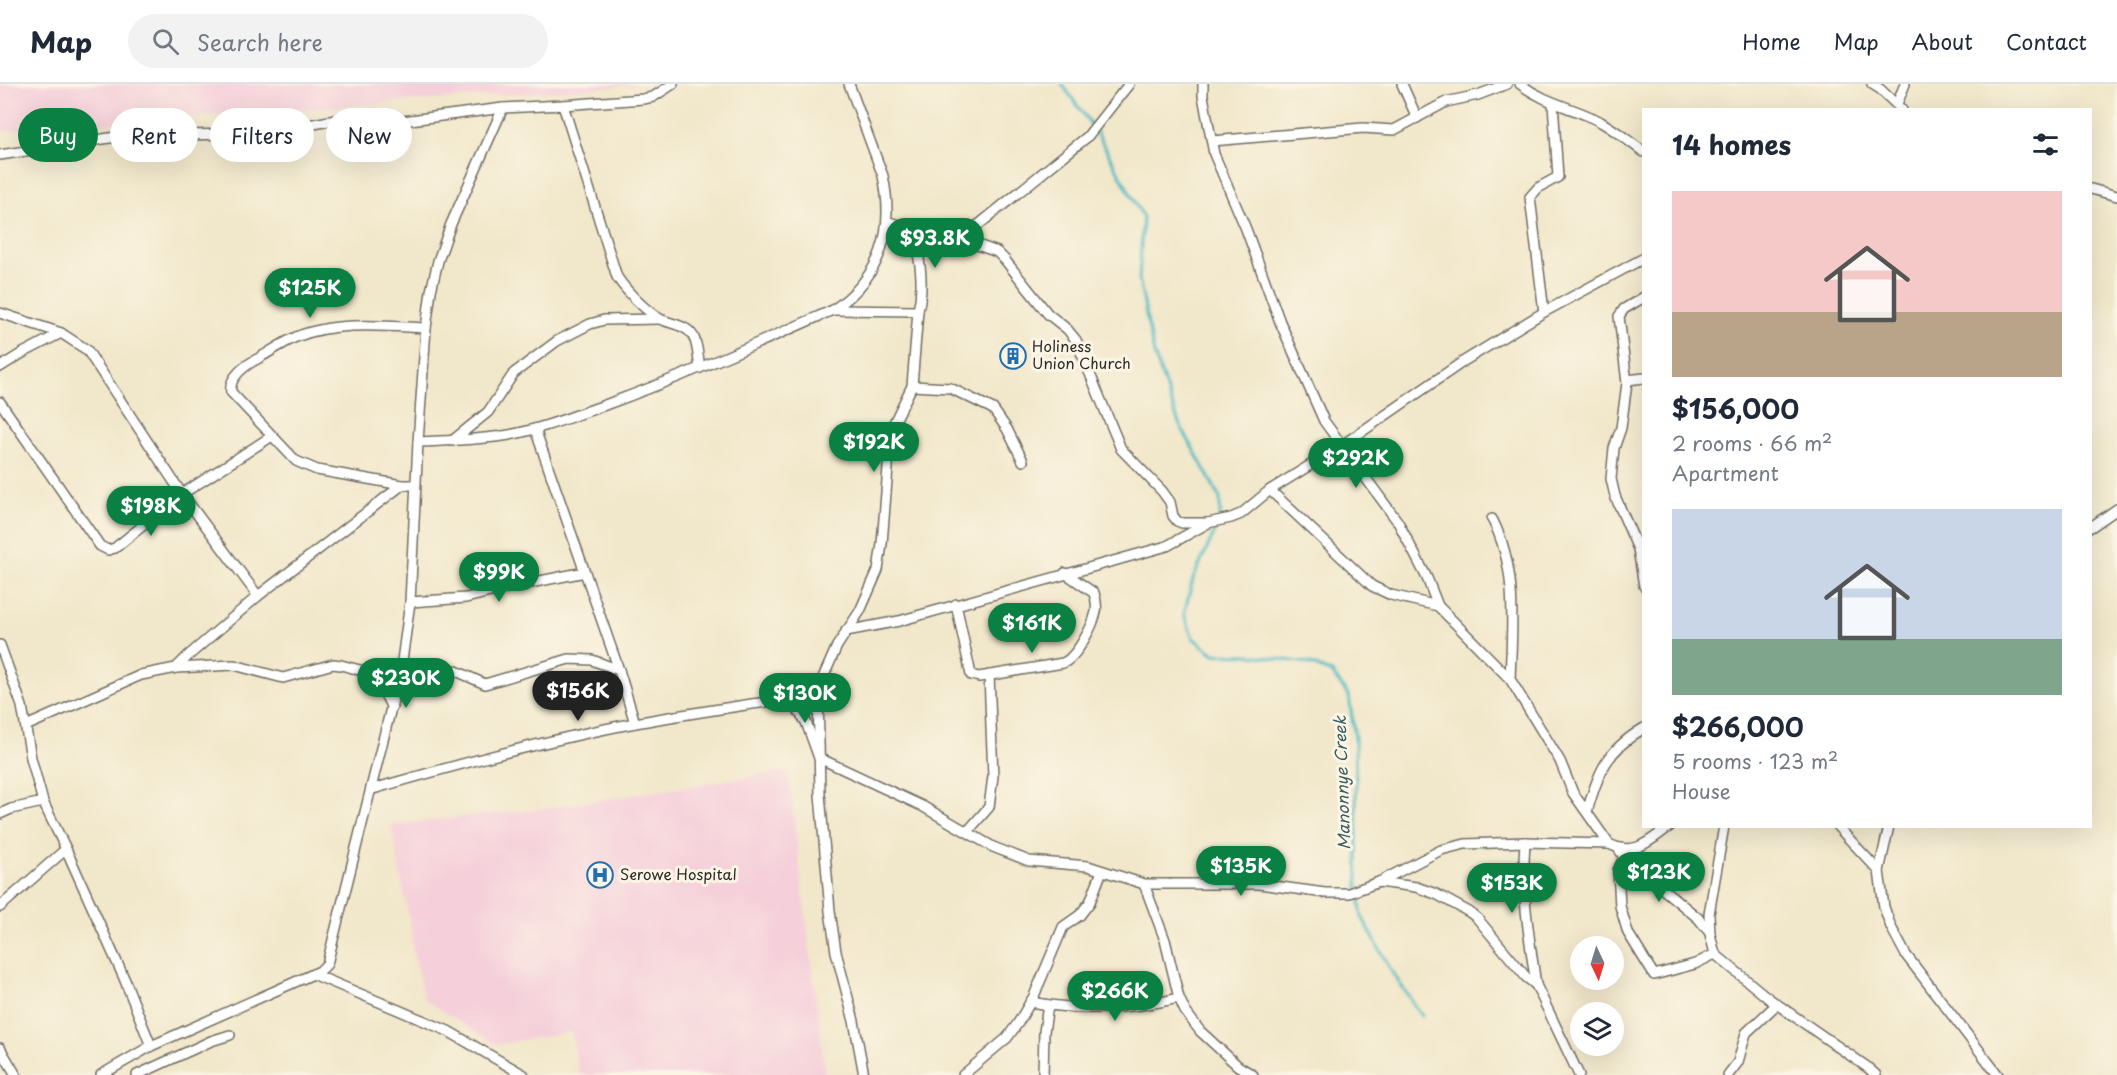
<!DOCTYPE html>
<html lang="en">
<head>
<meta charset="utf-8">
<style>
	:root { --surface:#fff; --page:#f2f2f3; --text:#1f2937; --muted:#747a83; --line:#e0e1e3; --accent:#0b8043 }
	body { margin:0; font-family:"Playpen Sans",sans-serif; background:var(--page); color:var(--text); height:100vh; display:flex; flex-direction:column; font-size:22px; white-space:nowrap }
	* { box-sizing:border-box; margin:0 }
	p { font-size:20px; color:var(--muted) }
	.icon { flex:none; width:33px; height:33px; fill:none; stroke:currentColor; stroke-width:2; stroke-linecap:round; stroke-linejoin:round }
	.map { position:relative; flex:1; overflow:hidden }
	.panel { position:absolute; left:1642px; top:24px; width:450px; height:720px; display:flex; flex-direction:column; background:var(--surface); border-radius:0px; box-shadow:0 6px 24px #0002 }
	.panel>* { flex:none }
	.banner { position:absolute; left:18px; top:24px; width:570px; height:54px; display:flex; gap:12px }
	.needle { width:39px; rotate:176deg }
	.buttons { position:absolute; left:1570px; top:852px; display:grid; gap:12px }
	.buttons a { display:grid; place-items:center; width:54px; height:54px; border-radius:50%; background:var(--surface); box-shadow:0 6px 24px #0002; font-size:30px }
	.price { position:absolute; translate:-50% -51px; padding:0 14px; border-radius:21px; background:var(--accent); color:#fff; font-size:20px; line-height:39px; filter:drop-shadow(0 2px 3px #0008) }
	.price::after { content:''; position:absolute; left:50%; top:36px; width:18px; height:14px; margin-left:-9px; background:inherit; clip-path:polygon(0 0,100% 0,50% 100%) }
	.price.on { background:#222; color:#fff }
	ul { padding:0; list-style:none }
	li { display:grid; align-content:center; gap:12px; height:318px; padding:0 30px }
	li span { display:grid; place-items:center; height:186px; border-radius:0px; color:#555 }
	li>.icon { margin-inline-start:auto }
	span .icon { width:108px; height:108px; fill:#fffc; stroke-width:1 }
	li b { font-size:26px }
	h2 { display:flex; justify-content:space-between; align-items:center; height:72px; padding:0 30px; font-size:26px }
	.chip { padding:0 21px; border-radius:27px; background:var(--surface); box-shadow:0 6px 24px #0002; font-size:21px; line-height:54px }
	.chip.on { background:var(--accent); color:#fff }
	header { display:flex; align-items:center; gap:36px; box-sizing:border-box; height:84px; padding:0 30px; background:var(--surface); border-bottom:2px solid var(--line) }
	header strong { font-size:28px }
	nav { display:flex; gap:33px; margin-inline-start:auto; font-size:21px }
	.search { width:420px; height:54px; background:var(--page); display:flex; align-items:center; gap:15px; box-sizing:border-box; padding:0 21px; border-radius:33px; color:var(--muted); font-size:22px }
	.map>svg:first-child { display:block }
</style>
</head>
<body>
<header>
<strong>Map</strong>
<div class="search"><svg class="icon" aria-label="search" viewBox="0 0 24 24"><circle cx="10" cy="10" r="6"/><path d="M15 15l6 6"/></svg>Search here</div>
<nav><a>Home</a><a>Map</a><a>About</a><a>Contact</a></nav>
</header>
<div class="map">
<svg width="2117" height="991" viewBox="0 0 2117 991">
	<rect width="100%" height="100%" fill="#fcf5e5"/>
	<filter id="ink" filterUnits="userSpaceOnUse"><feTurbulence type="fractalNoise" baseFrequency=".0167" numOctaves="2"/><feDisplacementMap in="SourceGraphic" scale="12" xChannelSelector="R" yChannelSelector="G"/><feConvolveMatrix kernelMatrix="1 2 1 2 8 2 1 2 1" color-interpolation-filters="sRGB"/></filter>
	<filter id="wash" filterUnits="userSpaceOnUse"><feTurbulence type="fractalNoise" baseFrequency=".008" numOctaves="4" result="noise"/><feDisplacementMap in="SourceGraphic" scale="24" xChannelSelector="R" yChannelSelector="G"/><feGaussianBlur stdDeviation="1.35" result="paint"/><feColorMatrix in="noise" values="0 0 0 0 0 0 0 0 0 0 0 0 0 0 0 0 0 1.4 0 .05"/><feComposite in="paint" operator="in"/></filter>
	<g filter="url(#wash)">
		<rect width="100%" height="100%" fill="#f1e7ca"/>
		<g fill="#f5cfda">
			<path d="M0,0H651L0,47Z"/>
			<path d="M788,687L825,989L821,991H579L572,948L496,961L424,915L413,868L410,840L391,741L497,729L529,727Z"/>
		</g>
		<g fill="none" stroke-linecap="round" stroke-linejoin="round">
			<g stroke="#48b7c1" stroke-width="3">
				<path d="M1062,0L1092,42"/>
				<path d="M1096,47L1143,133L1139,195L1154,270L1178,337L1220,414V436L1193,495L1184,530L1193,554L1214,570L1250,571L1308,579L1332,589L1349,612L1355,654L1358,806L1362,833L1392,888L1422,932"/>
			</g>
		</g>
	</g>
	<g filter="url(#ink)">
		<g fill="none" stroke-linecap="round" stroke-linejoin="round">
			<g stroke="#706d63" stroke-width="12">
				<g id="minor">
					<path d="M1203,0V12L1214,70L1246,145L1280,238L1324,337L1398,438L1427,494L1438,522L1510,595L1560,677L1573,709L1609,760"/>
					<path d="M1402,0L1417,34"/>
					<path d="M1520,0C1544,18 1567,22 1593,34C1611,42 1628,57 1644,68"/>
					<path d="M1872,0L1880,5L1902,26"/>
					<path d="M1897,20L1905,0"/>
					<path d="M563,21L643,15L653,13L673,0"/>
					<path d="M1212,57L1363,44L1394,46L1446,18L1478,11L1507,0"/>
					<path d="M0,71L116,53L264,49L341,35L365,39H387L503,24L563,21L617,193C626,207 646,227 660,235C671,240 687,241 693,252C698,260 698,274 700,284"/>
					<path d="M2091,105L2117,112"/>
					<path d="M888,138L961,155L1087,53L1129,0"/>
					<path d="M912,142C919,171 925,197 918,227"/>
					<path d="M961,155L997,168L1005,176L1048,230L1067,245L1076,256L1121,365L1162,407L1170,418L1173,432L1177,437L1182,439H1208"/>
					<path d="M1644,213L1624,225L1619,232L1627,299L1621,344L1614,364L1611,395L1615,412L1638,465L1644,502"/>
					<path d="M833,226L918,227L912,302L891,345L882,460L878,486L860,527L837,562L818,605L820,710L830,827L836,868L854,937L864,991"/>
					<path d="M1544,228L1530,113L1538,104L1558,93L1553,19"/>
					<path d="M0,229L61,249L87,266L182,410L258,512"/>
					<path d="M0,283L21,270L61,249"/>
					<path d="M1627,296L1644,294"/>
					<path d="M912,302L950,304L993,325L1007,345L1023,377"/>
					<path d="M0,318L100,462L108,466L115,464L182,410L272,352"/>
					<path d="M535,345L619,586L635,639"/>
					<path d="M452,357L488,328L514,289L557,257L590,240L604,236L660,235"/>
					<path d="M418,358C448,357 479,356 509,351C542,345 573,332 605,321C682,293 758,259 833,226C881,193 895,148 883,92L849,0"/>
					<path d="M402,401L317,386L296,377L231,308C228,293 247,280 259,274C271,267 283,259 296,253C334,237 385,242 426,244"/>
					<path d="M1270,406L1372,502L1391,511L1438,522"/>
					<path d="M1492,435C1518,484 1512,542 1510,595"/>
					<path d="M2091,443L2117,425"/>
					<path d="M410,518L466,514L515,502L585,488"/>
					<path d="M956,520L971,591L979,593L1063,579C1076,574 1093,542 1096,528C1097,522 1096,515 1094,509L1065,489"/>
					<path d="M846,547L899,537L1167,462L1208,439L1231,434L1241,430L1270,406L1341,362L1464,277L1544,228L1644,174"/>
					<path d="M0,561L22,622L31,674L43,718L66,765L124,894L151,962"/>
					<path d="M176,584L234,581L283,594L333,580L341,581L371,589L381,603L392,624"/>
					<path d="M401,584L443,583L454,586L485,600L569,575L592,576L619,586"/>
					<path d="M791,616L806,638L819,674L922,722L993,763L1029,777L1088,782L1144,800H1259L1325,809H1349L1379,798L1441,766L1465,760L1525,758L1609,760C1635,773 1649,757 1670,742"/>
					<path d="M26,642L141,591L176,584L189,571L258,512L402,401H415"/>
					<path d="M373,705C459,680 546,656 635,639C674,632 713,626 752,620C776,616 797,618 818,605"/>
					<path d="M1587,728C1598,688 1607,666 1644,644"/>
					<path d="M0,730L11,725L43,718"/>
					<path d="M1837,742L1879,787"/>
					<path d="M1889,742L1879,787L1884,823L1891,843L1906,871L1998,991"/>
					<path d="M968,747L989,723L993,692L989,591"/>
					<path d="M1525,758C1521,809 1529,851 1536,901"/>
					<path d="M1618,764L1624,773L1618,786L1620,822L1628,849L1654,891L1695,880L1715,870L1768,914L1867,983L1876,991"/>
					<path d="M1624,773L1698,834L1710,849"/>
					<path d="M1379,798L1416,803L1436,810L1469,828L1477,834L1526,893L1536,901L1579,991"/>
					<path d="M1144,800L1165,856L1179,914L1185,927L1200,947L1238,982L1253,991"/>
					<path d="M0,823L66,765"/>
					<path d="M1715,870L1710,850L1709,830L1724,742"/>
					<path d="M313,890L448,947L524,991"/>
					<path d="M1030,918C1080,927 1130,926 1179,914"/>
					<path d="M0,964L16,991"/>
					<path d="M101,991L151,962L320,887L327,880L401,584L410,518L418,358L426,244L431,207L438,177L451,140L503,24"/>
					<path d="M137,991L211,957L230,951"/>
					<path d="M963,991L1007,954L1018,939L1034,912L1063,843L1080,831L1090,818L1102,787"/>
					<path d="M1043,991L1044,948L1048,921"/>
					<path d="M1728,991L1738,978L1746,949L1776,921"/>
				</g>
			</g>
			<use href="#minor" stroke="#fff" stroke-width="9"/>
		</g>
	</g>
	<defs>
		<g id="building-ring" transform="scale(1.35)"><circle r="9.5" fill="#fcf5e5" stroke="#1f6fb2" stroke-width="1.5"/><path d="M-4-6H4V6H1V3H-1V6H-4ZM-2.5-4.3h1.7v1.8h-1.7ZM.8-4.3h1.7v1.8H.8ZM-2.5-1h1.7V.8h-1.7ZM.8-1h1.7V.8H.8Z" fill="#1f6fb2"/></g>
		<g id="hospital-ring" transform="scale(1.35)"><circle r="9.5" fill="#fcf5e5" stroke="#1f6fb2" stroke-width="1.5"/><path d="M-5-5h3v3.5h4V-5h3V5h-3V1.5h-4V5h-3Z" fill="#1f6fb2"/></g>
	</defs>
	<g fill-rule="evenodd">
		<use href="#building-ring" x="1013" y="272"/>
		<use href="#hospital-ring" x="600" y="791"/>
	</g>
	<g text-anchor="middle" stroke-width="6" stroke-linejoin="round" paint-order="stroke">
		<g font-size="15" fill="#2b2b2b" stroke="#fcf5e5" text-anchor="start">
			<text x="1032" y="268">Holiness<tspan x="1032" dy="17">Union Church</tspan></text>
			<text x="620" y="796">Serowe Hospital</text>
		</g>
		<g font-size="16" font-style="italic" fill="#355c60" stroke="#fcf5e5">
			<text transform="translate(1342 699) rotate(-92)" y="6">Manonnye Creek</text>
		</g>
	</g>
</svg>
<div class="buttons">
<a><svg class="needle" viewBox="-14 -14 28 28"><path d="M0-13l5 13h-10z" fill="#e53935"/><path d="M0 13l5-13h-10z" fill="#747a83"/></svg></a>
<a><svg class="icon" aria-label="layers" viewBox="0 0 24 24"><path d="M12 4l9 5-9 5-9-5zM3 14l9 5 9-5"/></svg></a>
</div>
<b class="price" style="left:935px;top:185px">$93.8K</b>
<b class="price" style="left:310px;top:235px">$125K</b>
<b class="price" style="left:874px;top:389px">$192K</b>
<b class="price" style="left:1356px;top:405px">$292K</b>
<b class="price" style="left:151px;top:453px">$198K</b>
<b class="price" style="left:499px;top:519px">$99K</b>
<b class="price" style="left:1032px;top:570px">$161K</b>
<b class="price" style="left:406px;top:625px">$230K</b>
<b class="price on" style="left:578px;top:638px">$156K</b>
<b class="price" style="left:805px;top:640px">$130K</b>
<b class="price" style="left:1241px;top:813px">$135K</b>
<b class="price" style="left:1659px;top:819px">$123K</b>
<b class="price" style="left:1512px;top:830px">$153K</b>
<b class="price" style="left:1115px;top:938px">$266K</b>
<div class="banner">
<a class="chip on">Buy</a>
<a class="chip">Rent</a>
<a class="chip">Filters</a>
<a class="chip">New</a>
</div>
<section class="panel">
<h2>14 homes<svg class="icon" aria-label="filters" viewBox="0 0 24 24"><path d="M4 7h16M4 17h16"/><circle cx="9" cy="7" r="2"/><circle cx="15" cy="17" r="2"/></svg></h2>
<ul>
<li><span style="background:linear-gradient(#f6c9c9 65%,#b9a48a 0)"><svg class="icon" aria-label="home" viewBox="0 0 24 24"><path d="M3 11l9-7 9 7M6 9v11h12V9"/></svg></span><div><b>$156,000</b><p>2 rooms · 66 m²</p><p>Apartment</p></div></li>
<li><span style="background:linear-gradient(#c9d6e8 70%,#7fa58c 0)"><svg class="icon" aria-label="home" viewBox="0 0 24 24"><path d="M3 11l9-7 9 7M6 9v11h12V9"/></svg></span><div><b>$266,000</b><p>5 rooms · 123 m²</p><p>House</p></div></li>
</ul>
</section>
</div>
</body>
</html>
